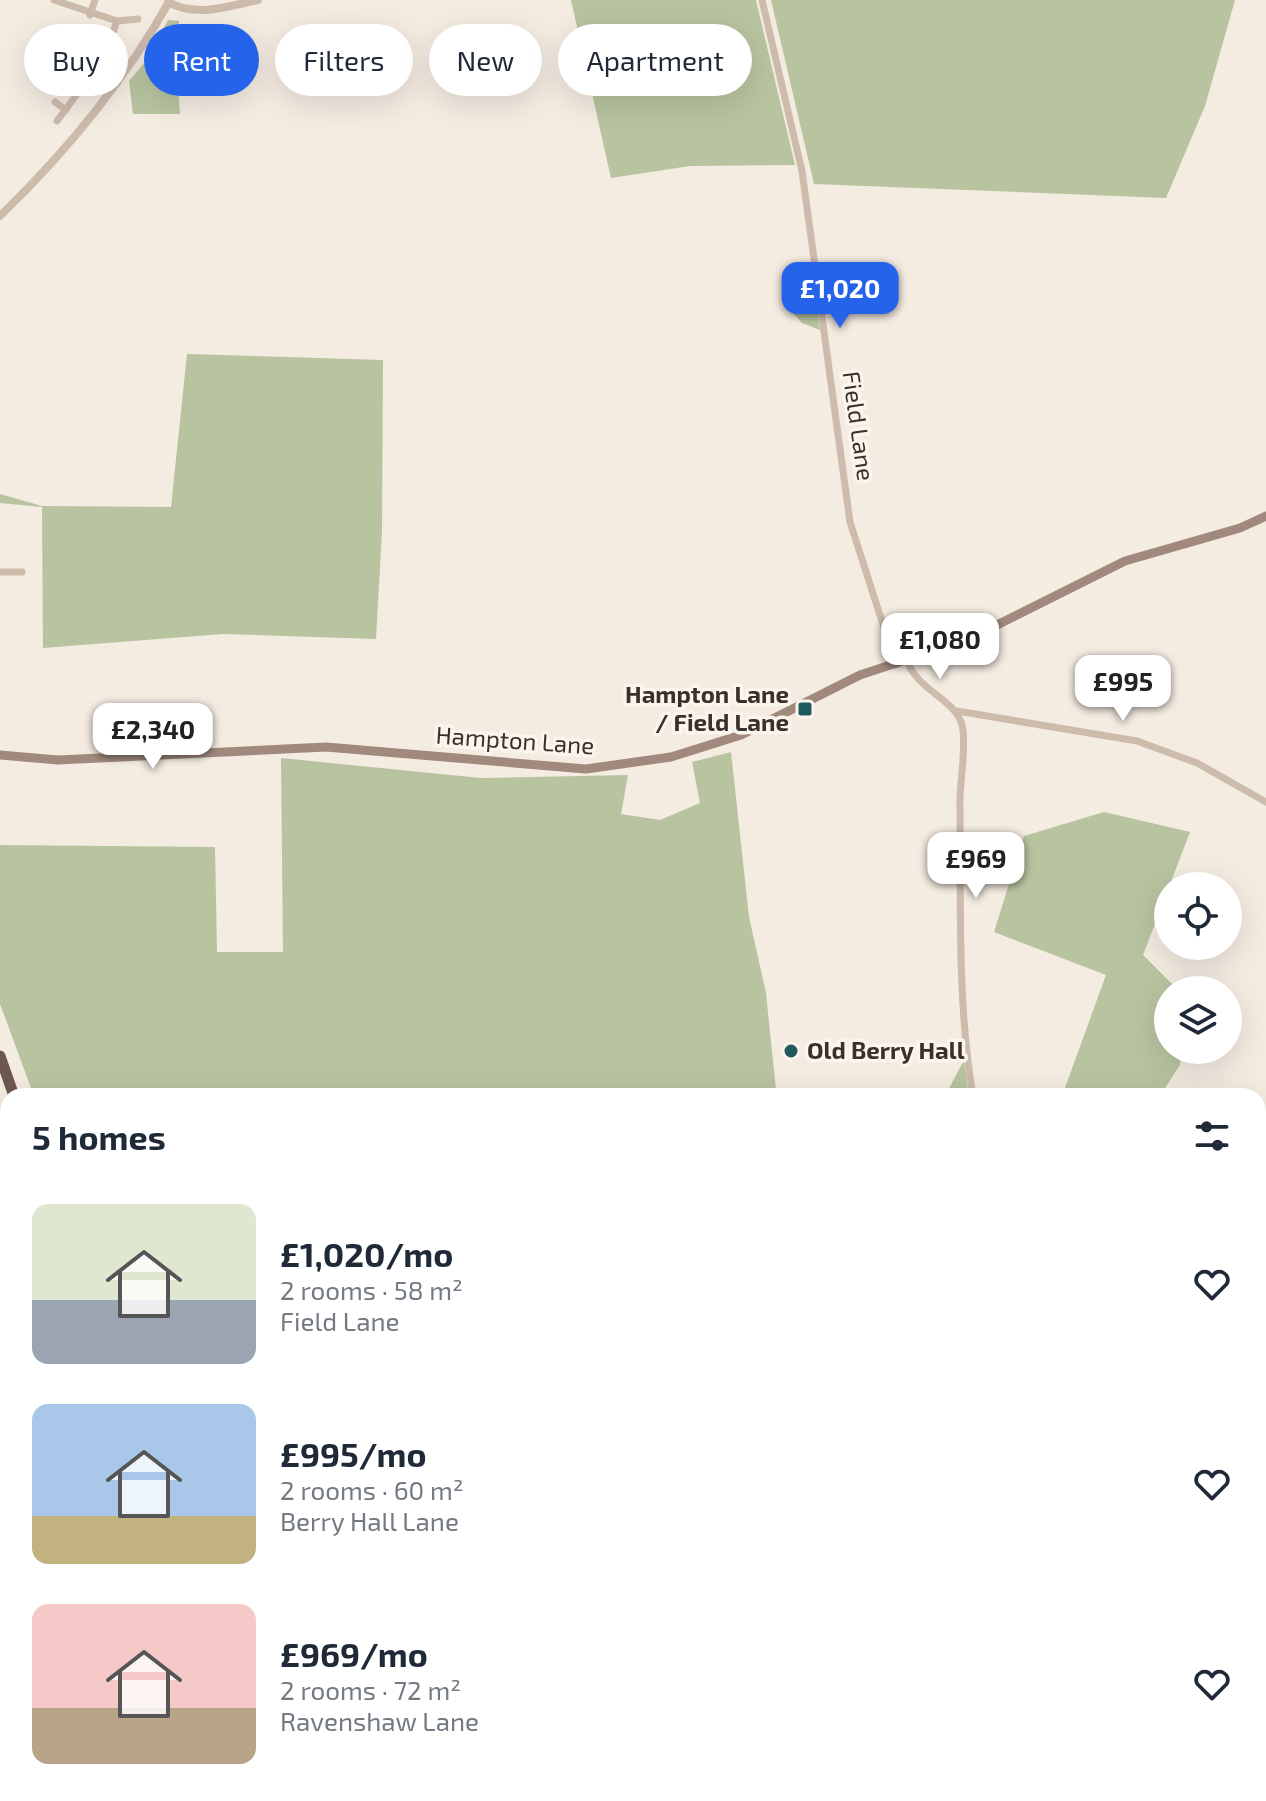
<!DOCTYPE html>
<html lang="en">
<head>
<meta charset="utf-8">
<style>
	:root { --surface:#fff; --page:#f6f6f7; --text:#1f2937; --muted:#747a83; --accent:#2563eb }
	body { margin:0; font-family:"Exo 2",sans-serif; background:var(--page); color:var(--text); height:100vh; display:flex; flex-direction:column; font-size:30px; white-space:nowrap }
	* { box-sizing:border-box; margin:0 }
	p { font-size:26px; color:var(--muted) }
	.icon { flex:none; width:44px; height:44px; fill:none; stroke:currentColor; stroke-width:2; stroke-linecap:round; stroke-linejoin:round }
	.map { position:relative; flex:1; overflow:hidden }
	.sheet { position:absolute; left:0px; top:1088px; width:1266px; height:714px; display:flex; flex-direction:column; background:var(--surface); border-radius:24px 24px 0 0; box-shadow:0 8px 32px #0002 }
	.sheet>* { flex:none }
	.hud { position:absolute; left:24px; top:24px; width:800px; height:72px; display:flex; gap:16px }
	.tools { position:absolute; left:1154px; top:872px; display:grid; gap:16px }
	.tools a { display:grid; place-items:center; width:88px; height:88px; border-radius:50%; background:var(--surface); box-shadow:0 8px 32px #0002; font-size:40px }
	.price { position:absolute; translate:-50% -68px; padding:0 18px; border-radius:16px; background:#fff; color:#222; font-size:26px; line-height:52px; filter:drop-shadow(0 2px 4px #0008) }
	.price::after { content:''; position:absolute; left:50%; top:48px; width:24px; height:18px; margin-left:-12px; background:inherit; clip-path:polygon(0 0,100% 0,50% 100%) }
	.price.current { background:var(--accent); color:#fff }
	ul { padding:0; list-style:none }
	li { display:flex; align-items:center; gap:24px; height:200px; padding:0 32px }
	li span { display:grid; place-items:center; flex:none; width:224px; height:160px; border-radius:16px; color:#555 }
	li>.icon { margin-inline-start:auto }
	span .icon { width:96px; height:96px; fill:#fffc; stroke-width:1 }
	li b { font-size:34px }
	h2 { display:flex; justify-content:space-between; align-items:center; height:96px; padding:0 32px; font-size:34px }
	.chip { padding:0 28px; border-radius:36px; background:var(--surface); box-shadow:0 8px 32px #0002; font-size:28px; line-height:72px }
	.chip.current { background:var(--accent); color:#fff }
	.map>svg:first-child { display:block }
</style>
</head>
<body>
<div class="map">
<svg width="1266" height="1801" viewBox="0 0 1266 1801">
	<rect width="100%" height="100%" fill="#f4ebe1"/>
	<g fill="#b8c4a0">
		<path d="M571,0H756L795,165L690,166L611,178Z"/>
		<path d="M771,0H1235L1205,106L1166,198L814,184Z"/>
		<path d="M168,20L179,21L176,52L180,114H133L129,81L146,61Z"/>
		<path d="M814,287L820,330L802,323L782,301Z"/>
		<path d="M187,354L383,360L382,531L376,639L223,634L43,648L42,507L0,503V494L42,506L171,507Z"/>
		<path d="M731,752L749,917L766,993L776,1090L773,1096H34L0,1004V845L215,847L217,952H283L281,758L481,778L628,775L621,814L660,820L700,803L692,762Z"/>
		<path d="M1104,812L1190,832L1143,955L1178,990H1168V1050H1182L1180,1065L1160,1096H1062L1106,975L994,932L1024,836Z"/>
		<path d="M964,1060L969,1096H945Z"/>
		<path d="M1258,1394L1262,1400L1263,1427L1266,1428V1508L1258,1513Z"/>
		<path d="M1266,1525V1723L1258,1716V1530Z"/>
		<path d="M0,1691H8V1794H269L276,1801H0Z"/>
		<path d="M422,1794H1144L1139,1801H426Z"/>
		<path d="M1170,1794H1235L1224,1801H1165Z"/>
	</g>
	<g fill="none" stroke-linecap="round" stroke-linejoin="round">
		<g stroke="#7fb0b2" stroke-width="14">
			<path d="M1258,1439H1266"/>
			<path d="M88,1801L96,1794"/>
		</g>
		<g stroke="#cdbbac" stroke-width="7">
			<path d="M54,0L117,21L138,19"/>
			<path d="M762,0L802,171L850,522L896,665"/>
			<path d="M90,15L95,0"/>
			<path d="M55,102L66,110"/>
			<path d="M57,121L104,58L117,21"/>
			<path d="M0,572H22"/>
			<path d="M907,661C919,693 959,699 963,730C966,755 959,783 960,809C961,904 957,1002 973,1096"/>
			<path d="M957,711L1137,741L1197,763L1266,802"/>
			<path d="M0,1112L8,1131"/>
			<path d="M0,1183L8,1176"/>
			<path d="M0,1350L8,1347"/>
			<path d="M0,1426L8,1422"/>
			<path d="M1258,1723L1266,1731"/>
			<path d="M1251,1801L1266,1798"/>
		</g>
		<g stroke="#cdbbac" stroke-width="8">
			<path d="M168,2C197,18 228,6 258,0"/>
			<path d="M0,216C66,152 125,81 170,0"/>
		</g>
		<path stroke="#a18a7d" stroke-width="9" d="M0,755L58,760L326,747L586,769L671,757L741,735L860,675L969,639L1125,561L1240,528L1266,516"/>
		<g stroke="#6c584f" stroke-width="11">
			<path d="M0,1056L14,1096"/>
			<path d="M0,1664H8"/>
			<path d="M0,1677L8,1676"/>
			<path d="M291,1794L297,1801"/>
			<path d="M307,1794L313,1801"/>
			<path d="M325,1794L330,1801"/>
			<path d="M405,1794L409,1801"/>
		</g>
	</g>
	<g fill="#1f5a5e" stroke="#fbf5ee" stroke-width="3">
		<rect x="797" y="701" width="16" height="16" rx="4"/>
		<circle cx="791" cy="1051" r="8"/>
	</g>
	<g text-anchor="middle" stroke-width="7" stroke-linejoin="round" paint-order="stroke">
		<g font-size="24" fill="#3b302b" stroke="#fbf5ee">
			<text transform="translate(858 426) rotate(82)" y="8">Field Lane</text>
			<text transform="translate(515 741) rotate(4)" y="8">Hampton Lane</text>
		</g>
		<g font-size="24" font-weight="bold" fill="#3b302b" stroke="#fbf5ee" text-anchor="end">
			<text x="789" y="703">Hampton Lane<tspan x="789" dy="28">/ Field Lane</tspan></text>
			<text x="807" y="1059" text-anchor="start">Old Berry Hall</text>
		</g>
	</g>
</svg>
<div class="tools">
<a><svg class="icon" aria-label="locate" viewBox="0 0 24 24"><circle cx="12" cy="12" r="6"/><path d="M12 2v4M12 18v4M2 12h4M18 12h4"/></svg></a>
<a><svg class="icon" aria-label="layers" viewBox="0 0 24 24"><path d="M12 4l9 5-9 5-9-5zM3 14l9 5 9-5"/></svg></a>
</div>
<b class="price current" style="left:840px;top:330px">£1,020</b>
<b class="price" style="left:940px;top:681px">£1,080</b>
<b class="price" style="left:1123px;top:723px">£995</b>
<b class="price" style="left:153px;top:771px">£2,340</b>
<b class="price" style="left:976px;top:900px">£969</b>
<div class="hud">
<a class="chip">Buy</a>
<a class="chip current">Rent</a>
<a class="chip">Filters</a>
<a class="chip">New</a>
<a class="chip">Apartment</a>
</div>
<section class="sheet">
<h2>5 homes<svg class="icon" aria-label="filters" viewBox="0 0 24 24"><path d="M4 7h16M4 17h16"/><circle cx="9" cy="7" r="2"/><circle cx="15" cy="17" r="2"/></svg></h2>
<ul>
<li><span style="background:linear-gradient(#dfe7d0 60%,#9aa5b1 0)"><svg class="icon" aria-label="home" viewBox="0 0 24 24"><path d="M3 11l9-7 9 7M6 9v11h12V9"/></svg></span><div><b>£1,020/mo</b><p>2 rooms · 58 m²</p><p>Field Lane</p></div><svg class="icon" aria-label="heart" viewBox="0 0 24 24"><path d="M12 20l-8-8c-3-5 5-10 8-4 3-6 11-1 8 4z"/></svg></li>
<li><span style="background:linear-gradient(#a9c7e8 70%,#c2b280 0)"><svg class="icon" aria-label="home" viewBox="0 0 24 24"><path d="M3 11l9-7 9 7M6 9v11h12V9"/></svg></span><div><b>£995/mo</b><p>2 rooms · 60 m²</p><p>Berry Hall Lane</p></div><svg class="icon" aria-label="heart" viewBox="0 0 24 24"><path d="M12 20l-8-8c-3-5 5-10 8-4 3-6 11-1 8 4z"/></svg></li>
<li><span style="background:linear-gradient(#f6c9c9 65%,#b9a48a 0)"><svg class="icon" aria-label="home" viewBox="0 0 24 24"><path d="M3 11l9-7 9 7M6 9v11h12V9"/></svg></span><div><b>£969/mo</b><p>2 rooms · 72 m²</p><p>Ravenshaw Lane</p></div><svg class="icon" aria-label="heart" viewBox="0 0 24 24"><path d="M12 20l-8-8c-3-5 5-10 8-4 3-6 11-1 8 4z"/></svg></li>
</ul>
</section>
</div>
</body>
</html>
